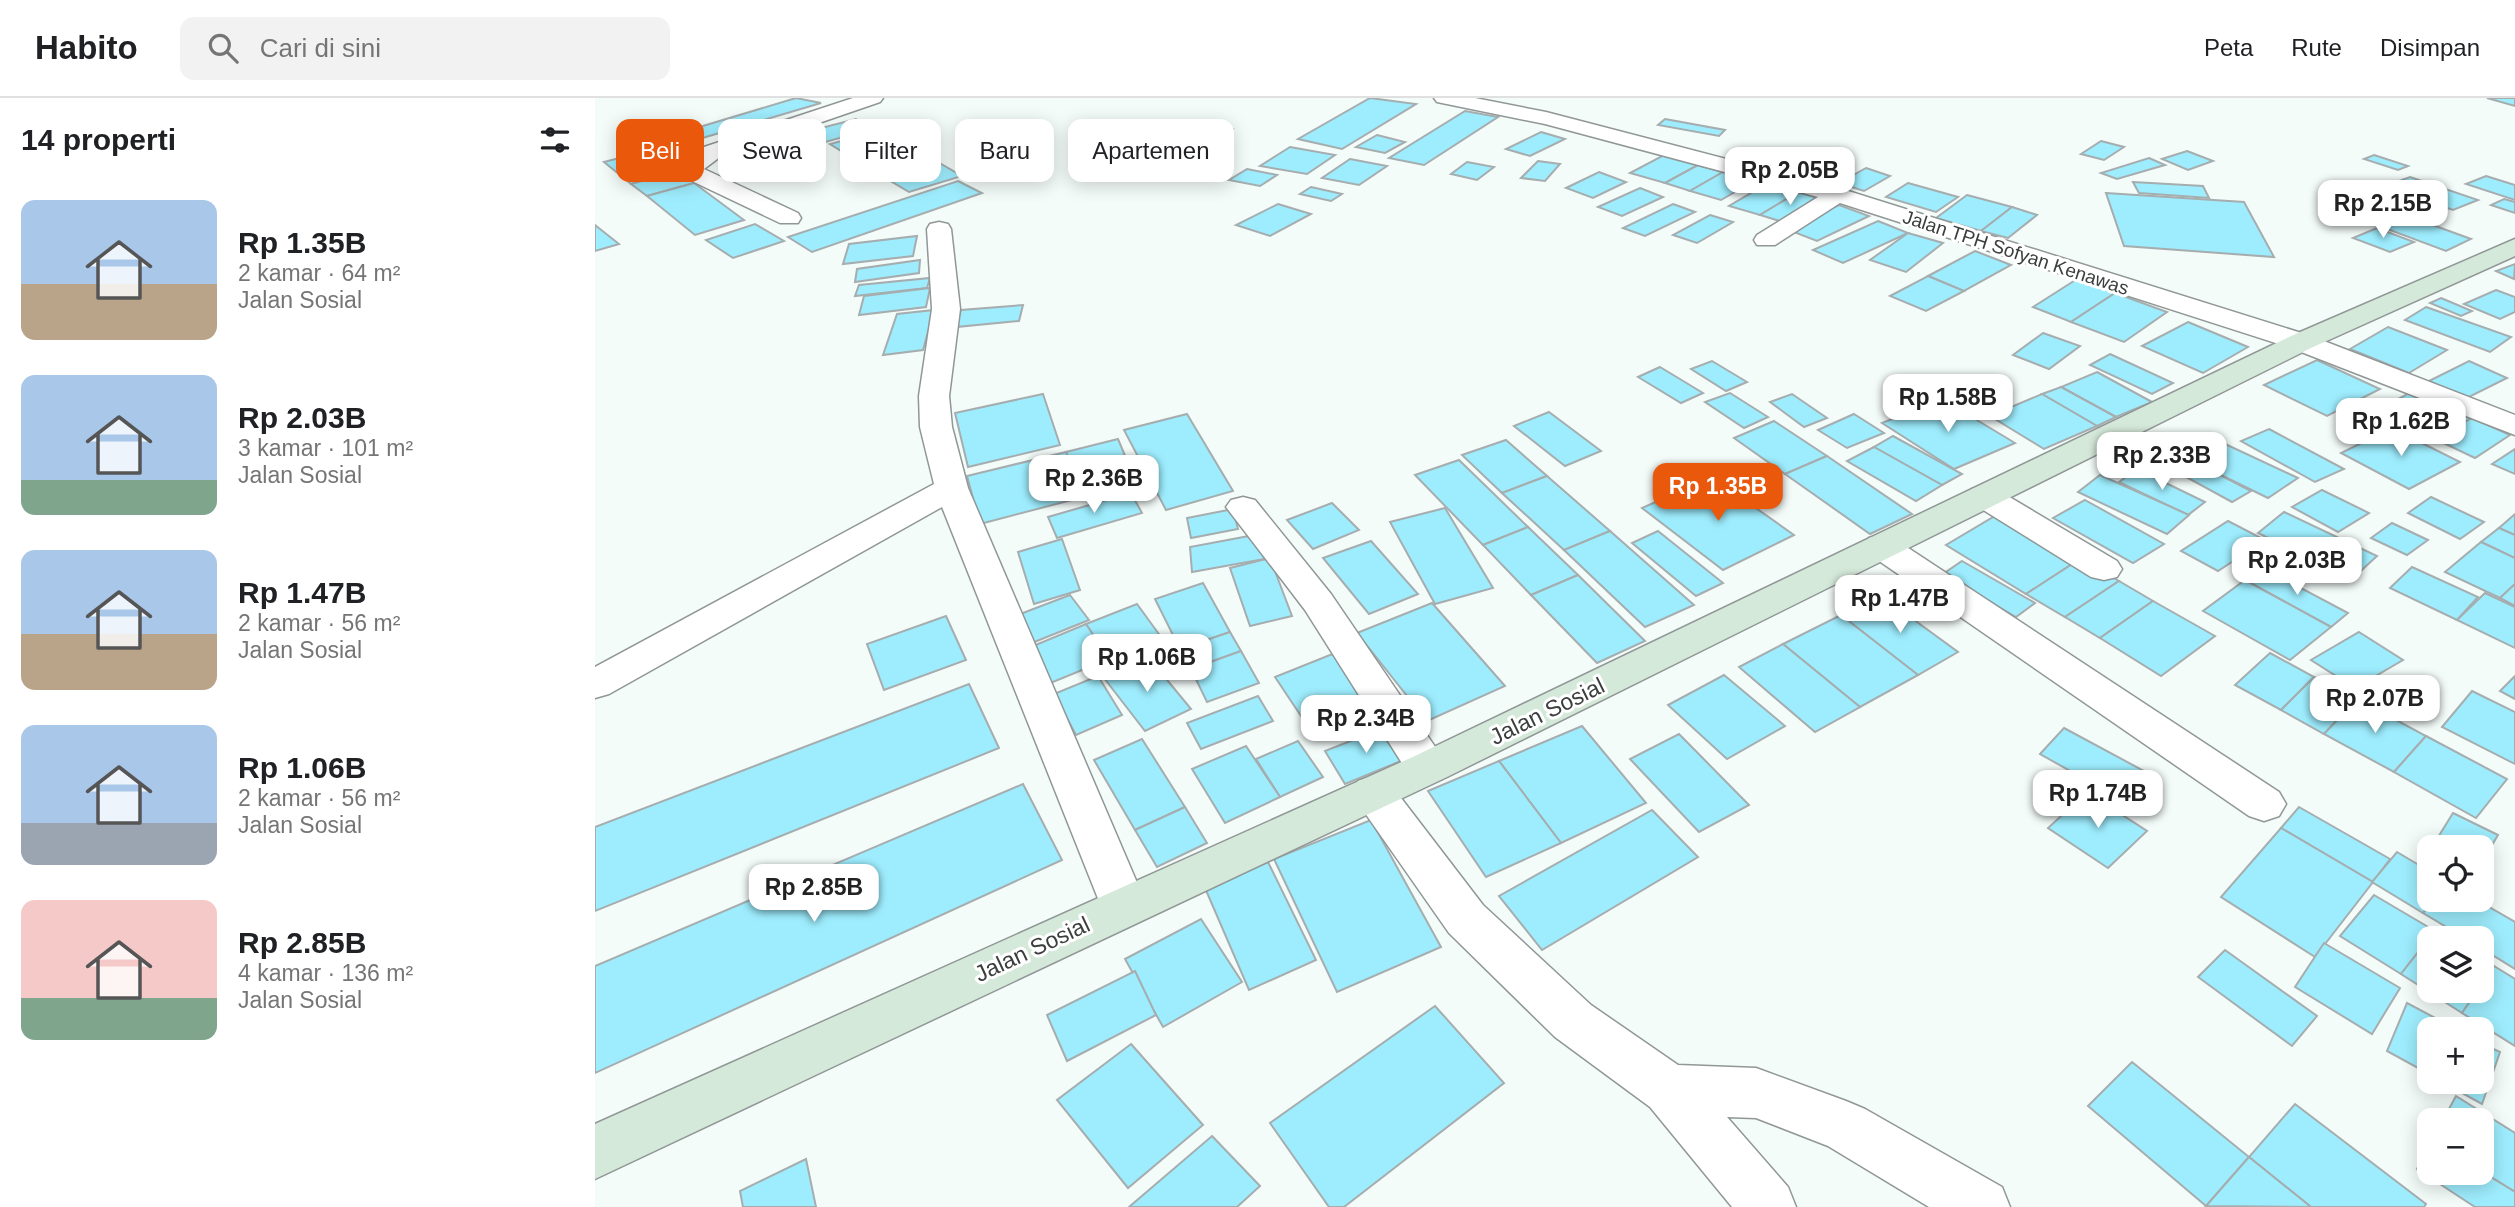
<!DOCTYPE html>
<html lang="id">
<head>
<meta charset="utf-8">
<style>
	:root { --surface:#fff; --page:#f2f2f2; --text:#202124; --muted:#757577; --line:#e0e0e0; --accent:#ea580c }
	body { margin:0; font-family:Helvetica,sans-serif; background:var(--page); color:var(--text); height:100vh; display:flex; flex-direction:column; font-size:26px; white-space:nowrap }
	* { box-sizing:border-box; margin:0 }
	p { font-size:23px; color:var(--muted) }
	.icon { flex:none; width:38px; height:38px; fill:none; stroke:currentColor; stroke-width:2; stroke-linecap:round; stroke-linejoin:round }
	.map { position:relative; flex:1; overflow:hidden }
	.drawer { display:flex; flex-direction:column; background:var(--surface); width:595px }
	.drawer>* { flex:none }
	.guide { position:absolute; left:21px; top:21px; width:665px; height:63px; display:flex; gap:14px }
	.fabs { position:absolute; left:1822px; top:737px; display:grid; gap:14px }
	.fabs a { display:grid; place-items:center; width:77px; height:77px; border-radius:14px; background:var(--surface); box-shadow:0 4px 18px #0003; font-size:35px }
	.price { position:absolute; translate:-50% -60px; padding:0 16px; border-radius:14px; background:#fff; color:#222; font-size:23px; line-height:46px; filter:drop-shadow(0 2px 4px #0008) }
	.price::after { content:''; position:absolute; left:50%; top:42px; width:21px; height:16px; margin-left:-10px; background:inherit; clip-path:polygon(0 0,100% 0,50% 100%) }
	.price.on { background:var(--accent); color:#fff }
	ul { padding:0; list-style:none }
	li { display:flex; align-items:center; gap:21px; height:175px; padding:0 21px }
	li span { display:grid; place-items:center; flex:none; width:196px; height:140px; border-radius:14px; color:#555 }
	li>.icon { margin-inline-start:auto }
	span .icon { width:84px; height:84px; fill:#fffc; stroke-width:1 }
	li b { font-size:30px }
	h2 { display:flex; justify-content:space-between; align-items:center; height:84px; padding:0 21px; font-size:30px }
	.pill { padding:0 24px; border-radius:14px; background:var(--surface); box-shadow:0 4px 18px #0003; font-size:24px; line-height:63px }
	.pill.on { background:var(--accent); color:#fff }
	header { display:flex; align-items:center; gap:42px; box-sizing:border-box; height:98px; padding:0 35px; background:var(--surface); border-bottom:2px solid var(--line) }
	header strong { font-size:33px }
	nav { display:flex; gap:38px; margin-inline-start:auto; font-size:24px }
	.search { width:490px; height:63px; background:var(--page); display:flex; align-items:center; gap:18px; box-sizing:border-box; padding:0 24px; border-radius:14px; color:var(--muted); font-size:26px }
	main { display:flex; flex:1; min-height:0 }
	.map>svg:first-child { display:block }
</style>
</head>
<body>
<header>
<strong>Habito</strong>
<div class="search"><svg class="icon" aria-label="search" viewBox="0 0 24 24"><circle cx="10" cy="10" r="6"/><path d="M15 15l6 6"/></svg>Cari di sini</div>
<nav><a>Peta</a><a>Rute</a><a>Disimpan</a></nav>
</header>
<main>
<section class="drawer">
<h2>14 properti<svg class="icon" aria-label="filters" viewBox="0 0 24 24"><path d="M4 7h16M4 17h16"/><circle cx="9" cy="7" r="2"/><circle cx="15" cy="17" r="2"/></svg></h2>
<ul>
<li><span style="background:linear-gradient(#a9c7e8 60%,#b9a48a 0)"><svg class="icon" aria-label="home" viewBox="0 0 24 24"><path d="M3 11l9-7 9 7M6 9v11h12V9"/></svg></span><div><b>Rp 1.35B</b><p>2 kamar · 64 m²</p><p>Jalan Sosial</p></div></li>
<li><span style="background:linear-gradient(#a9c7e8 75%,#7fa58c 0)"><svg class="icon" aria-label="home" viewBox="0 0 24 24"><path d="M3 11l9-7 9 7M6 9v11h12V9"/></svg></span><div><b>Rp 2.03B</b><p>3 kamar · 101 m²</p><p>Jalan Sosial</p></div></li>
<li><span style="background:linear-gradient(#a9c7e8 60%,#b9a48a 0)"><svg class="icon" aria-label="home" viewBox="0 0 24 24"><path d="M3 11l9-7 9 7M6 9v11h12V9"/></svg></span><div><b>Rp 1.47B</b><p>2 kamar · 56 m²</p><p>Jalan Sosial</p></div></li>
<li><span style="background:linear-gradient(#a9c7e8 70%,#9aa5b1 0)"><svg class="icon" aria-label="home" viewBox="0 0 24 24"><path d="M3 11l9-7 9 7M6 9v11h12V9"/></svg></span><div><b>Rp 1.06B</b><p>2 kamar · 56 m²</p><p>Jalan Sosial</p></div></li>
<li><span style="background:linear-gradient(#f6c9c9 70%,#7fa58c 0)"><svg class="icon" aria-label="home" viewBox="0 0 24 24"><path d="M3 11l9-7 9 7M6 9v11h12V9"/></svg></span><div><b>Rp 2.85B</b><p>4 kamar · 136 m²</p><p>Jalan Sosial</p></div></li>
</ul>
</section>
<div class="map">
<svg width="1920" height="1109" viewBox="0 0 1920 1109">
	<rect width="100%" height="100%" fill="#f4fcfa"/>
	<g fill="#9eedfe" stroke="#a5adaf" stroke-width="2">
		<path d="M201,0L226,5L84,47L68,40Z"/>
		<path d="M775,0L821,6L747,51L703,41Z"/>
		<path d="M1892,0H1920V8Z"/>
		<path d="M870,13L903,19L829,67L794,60Z"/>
		<path d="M261,21L277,31L166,62L149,50Z"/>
		<path d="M1070,21L1130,32L1124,38L1063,27Z"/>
		<path d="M593,23L637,31L600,52L556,43Z"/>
		<path d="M286,32L320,51L267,66L235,46Z"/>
		<path d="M946,34L970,41L935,58L911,51Z"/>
		<path d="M782,37L810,44L790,55L761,49Z"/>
		<path d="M1506,43L1529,49L1509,62L1486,56Z"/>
		<path d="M695,49L740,57L712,76L665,68Z"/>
		<path d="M320,51L367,78L314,94L267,66Z"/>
		<path d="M1154,51L1213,69L1203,75L1144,56Z"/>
		<path d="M55,52L83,73L36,86L9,64Z"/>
		<path d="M1592,53L1618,63L1593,72L1567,61Z"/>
		<path d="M1069,57L1103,67L1070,85L1035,75Z"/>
		<path d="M1779,57L1813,68L1803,72L1769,61Z"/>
		<path d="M1554,60L1570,67L1522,81L1506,75Z"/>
		<path d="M755,61L792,68L764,87L727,80Z"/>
		<path d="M943,63L965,66L950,83L926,80Z"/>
		<path d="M872,64L899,69L882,82L856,76Z"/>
		<path d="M1103,67L1128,74L1095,93L1070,85Z"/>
		<path d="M1271,70L1295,78L1269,93L1244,85Z"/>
		<path d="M652,71L682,77L665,88L634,82Z"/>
		<path d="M83,73L99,85L52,98L36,86Z"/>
		<path d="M1004,74L1031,84L998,100L971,90Z"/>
		<path d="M1128,74L1159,83L1126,102L1095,93Z"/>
		<path d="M1891,78L1920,87V102L1871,86Z"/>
		<path d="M1815,79L1883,102L1858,112L1790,88Z"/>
		<path d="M363,83L387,95L217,154L193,139Z"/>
		<path d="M1538,84L1608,88L1614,100L1544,95Z"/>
		<path d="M99,85L149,122L100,137L52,98Z"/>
		<path d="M1173,85L1203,94L1165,117L1134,108Z"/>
		<path d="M1313,85L1363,99L1341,114L1291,99Z"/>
		<path d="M716,89L747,96L736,103L705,96Z"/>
		<path d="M1045,90L1068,99L1027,118L1003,109Z"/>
		<path d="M1203,94L1226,101L1188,124L1165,117Z"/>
		<path d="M1511,95L1649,104L1679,159L1529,148Z"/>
		<path d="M1372,97L1417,109L1386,133L1341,120Z"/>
		<path d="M1909,101L1920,104V115L1896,107Z"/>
		<path d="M683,106L716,116L675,138L641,127Z"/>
		<path d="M1078,106L1100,114L1050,138L1028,130Z"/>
		<path d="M1244,107L1274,118L1222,143L1191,131Z"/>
		<path d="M1417,109L1442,117L1413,140L1386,133Z"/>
		<path d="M1802,114L1876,141L1851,153L1776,125Z"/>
		<path d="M1115,117L1138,124L1102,145L1078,137Z"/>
		<path d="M1283,123L1313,135L1248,165L1218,152Z"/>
		<path d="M160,126L189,143L138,160L111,142Z"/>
		<path d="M0,127L24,146L0,153Z"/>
		<path d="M1782,130L1819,144L1795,154L1758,140Z"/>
		<path d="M1313,135L1348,145L1311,174L1275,162Z"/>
		<path d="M322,138L318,158L248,166L254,146Z"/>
		<path d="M1380,153L1416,167L1369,193L1333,178Z"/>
		<path d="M325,162L324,175L260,184L262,171Z"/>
		<path d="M1920,166L1919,181L1901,173Z"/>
		<path d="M1333,178L1369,193L1331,213L1295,198Z"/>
		<path d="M335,180L332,190L260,198L264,187Z"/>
		<path d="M1482,181L1520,195L1476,224L1438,209Z"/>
		<path d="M335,190L331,209L264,217L269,198Z"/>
		<path d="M1901,192L1920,199V214L1905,221L1869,206Z"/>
		<path d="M1520,195L1572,214L1529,244L1476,224Z"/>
		<path d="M1846,200L1877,213L1866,218L1835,205Z"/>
		<path d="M428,207L424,223L361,229L366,212Z"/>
		<path d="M1831,209L1916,239L1895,254L1810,222Z"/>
		<path d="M339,212L328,252L288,257L302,216Z"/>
		<path d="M1593,224L1653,249L1608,275L1547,248Z"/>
		<path d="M1793,229L1852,252L1814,275L1755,251Z"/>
		<path d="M1448,235L1485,248L1454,271L1418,257Z"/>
		<path d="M1515,256L1578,285L1557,296L1495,267Z"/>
		<path d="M1722,262L1785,291L1732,318L1669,287Z"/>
		<path d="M1117,263L1152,284L1131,293L1096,271Z"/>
		<path d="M1874,263L1912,280L1872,300L1834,283Z"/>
		<path d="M1065,269L1108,295L1086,305L1043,279Z"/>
		<path d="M1502,274L1557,304L1521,319L1466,289Z"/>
		<path d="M1466,289L1521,319L1502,328L1447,296Z"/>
		<path d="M1816,294L1877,320L1840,341L1779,314Z"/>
		<path d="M1135,295L1173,319L1149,330L1110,304Z"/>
		<path d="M448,296L465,347L373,369L360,315Z"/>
		<path d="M1197,296L1232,320L1209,329L1175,304Z"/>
		<path d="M1447,296L1502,328L1449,351L1395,318Z"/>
		<path d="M1347,301L1420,345L1359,371L1287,325Z"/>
		<path d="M954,314L1006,353L970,368L919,328Z"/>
		<path d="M592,316L638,393L571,412L529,332Z"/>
		<path d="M1259,316L1289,335L1252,350L1223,332Z"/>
		<path d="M1877,320L1915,337L1880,360L1840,341Z"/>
		<path d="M1179,323L1232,358L1190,376L1139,340Z"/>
		<path d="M1797,330L1865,364L1814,391L1746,355Z"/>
		<path d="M1674,331L1749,371L1720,384L1646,343Z"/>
		<path d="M1298,338L1367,376L1347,387L1279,349Z"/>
		<path d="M1613,338L1703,380L1673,400L1583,356Z"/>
		<path d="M523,341L542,386L488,399L471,354Z"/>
		<path d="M911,342L952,378L907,395L867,357Z"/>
		<path d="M1279,349L1347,387L1321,403L1252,363Z"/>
		<path d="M1920,351V376L1897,366Z"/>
		<path d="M471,354L488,399L385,426L372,378Z"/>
		<path d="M1232,358L1317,416L1275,436L1190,376Z"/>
		<path d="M864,362L933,429L888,447L820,377Z"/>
		<path d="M1600,364L1656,393L1637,404L1582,374Z"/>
		<path d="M1542,371L1610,404L1593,417L1524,384Z"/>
		<path d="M1505,377L1594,417L1572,436L1483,394Z"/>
		<path d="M952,378L1015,433L969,452L907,395Z"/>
		<path d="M1117,379L1199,437L1128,472L1047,410Z"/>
		<path d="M1727,392L1774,415L1743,434L1697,409Z"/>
		<path d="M536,395L547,415L462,440L453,419Z"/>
		<path d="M1836,399L1889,424L1865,441L1813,415Z"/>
		<path d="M1490,402L1569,446L1538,465L1458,420Z"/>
		<path d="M737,405L764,432L718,451L692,422Z"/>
		<path d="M850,410L898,490L840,506L795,424Z"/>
		<path d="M638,411L643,431L596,440L592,420Z"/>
		<path d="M1689,414L1782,458L1757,481L1663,435Z"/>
		<path d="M1405,415L1485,461L1431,496L1351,447Z"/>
		<path d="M1920,416V437L1904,430Z"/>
		<path d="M1633,423L1670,442L1623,473L1586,453Z"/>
		<path d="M1797,425L1833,442L1812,457L1776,440Z"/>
		<path d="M933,429L983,477L936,497L888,447Z"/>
		<path d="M1904,430L1920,437V460L1886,444Z"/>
		<path d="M1015,433L1099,507L1050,529L969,452Z"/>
		<path d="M1063,433L1128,485L1101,498L1037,445Z"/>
		<path d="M670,435L675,460L597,474L595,449Z"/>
		<path d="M467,441L485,492L439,506L423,454Z"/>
		<path d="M776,443L823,496L774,516L728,460Z"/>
		<path d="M1886,444L1920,460V486L1905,500L1850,474Z"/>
		<path d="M675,460L697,518L655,528L635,470Z"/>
		<path d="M1485,461L1524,483L1470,519L1431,496Z"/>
		<path d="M1367,463L1440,505L1421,519L1348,476Z"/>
		<path d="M1817,469L1883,499L1862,522L1795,490Z"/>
		<path d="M1668,470L1753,515L1736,529L1650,482Z"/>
		<path d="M983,477L1050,543L1002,565L936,497Z"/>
		<path d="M1650,482L1736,529L1695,562L1608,513Z"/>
		<path d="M1524,483L1558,503L1505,540L1470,519Z"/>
		<path d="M608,485L635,534L585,551L560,501Z"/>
		<path d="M1920,486V508L1905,500Z"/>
		<path d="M1890,495L1920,509V550L1862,522Z"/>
		<path d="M475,497L494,522L437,545L420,518Z"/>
		<path d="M1285,497L1363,554L1323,577L1246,517Z"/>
		<path d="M1558,503L1620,538L1566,578L1505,540Z"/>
		<path d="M837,505L910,588L832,623L762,535Z"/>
		<path d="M542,506L566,539L514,561L491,526Z"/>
		<path d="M1246,517L1323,577L1265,609L1188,546Z"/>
		<path d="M351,518L371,562L289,592L272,546Z"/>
		<path d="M491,526L514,561L453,586L431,551Z"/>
		<path d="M635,534L646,553L596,571L585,551Z"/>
		<path d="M1764,534L1808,562L1760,590L1716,562Z"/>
		<path d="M1188,546L1265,609L1220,634L1144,569Z"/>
		<path d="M646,553L664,585L612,604L596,571Z"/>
		<path d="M740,555L784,616L722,642L680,579Z"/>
		<path d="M1675,555L1719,579L1686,612L1640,587Z"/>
		<path d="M554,560L596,611L550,633L509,580Z"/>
		<path d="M1129,577L1190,628L1132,661L1073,607Z"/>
		<path d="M503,578L527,617L481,637L459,596Z"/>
		<path d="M1920,578V601L1905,593Z"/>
		<path d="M1719,579L1762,601L1729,636L1686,612Z"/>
		<path d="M374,586L404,650L0,813V729Z"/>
		<path d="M1877,593L1920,614V666L1847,629Z"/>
		<path d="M663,598L678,623L606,651L592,625Z"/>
		<path d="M1762,601L1831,638L1799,674L1729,636Z"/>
		<path d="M987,628L1051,705L966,745L904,663Z"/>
		<path d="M791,629L813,660L750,686L730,653Z"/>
		<path d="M1469,630L1549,673L1525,701L1445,656Z"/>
		<path d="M1084,636L1154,707L1104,734L1035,661Z"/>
		<path d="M1831,638L1912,681L1881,720L1799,674Z"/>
		<path d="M547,641L590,709L540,732L499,662Z"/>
		<path d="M703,643L728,679L685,699L661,661Z"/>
		<path d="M651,648L685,699L630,725L597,671Z"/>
		<path d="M904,663L966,745L891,779L833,693Z"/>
		<path d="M428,686L467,762L0,975V868Z"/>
		<path d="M1492,694L1552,733L1513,770L1453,730Z"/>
		<path d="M590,709L612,745L562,769L540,732Z"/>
		<path d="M1704,709L1795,761L1778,784L1686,730Z"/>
		<path d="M1057,712L1103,759L947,852L904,798Z"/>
		<path d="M1858,715L1903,737L1886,766V749H1837Z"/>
		<path d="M776,722L846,849L742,894L679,761Z"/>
		<path d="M1686,730L1778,784L1720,859L1626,799Z"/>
		<path d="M1802,754L1834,773V802H1839L1828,815L1777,784Z"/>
		<path d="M673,764L721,862L654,892L610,790Z"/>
		<path d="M1779,797L1840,833L1806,876L1745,838Z"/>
		<path d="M1839,802H1882L1920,824V871L1886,850V840H1870L1828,815Z"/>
		<path d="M606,821L647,884L568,929L530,861Z"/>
		<path d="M1834,840V892H1883L1867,915L1806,876Z"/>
		<path d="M1729,845L1805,890L1777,936L1700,889Z"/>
		<path d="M1630,852L1722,918L1697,948L1603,879Z"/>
		<path d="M1886,861L1899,868L1886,887Z"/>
		<path d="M1899,868L1920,881V948L1867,915L1883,892H1886V887Z"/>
		<path d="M540,873L561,917L472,963L452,917Z"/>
		<path d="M1812,905L1861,931H1834V976L1792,953Z"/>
		<path d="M840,908L909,985L749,1109H734L675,1025Z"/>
		<path d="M1886,945L1905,954L1887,1006L1847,984H1886Z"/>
		<path d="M536,946L608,1027L533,1090L462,1002Z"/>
		<path d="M1537,964L1654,1059L1611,1108L1493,1008Z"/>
		<path d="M1861,998L1920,1035V1094L1886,1073V1022H1848Z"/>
		<path d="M1700,1006L1831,1106L1829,1109H1716L1654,1059Z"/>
		<path d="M617,1038L665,1088L642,1109H534Z"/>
		<path d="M1834,1049V1074L1886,1073L1920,1094V1109H1880L1822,1071Z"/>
		<path d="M1654,1059L1716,1109L1611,1108Z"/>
		<path d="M211,1061L221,1109H148L145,1093Z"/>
	</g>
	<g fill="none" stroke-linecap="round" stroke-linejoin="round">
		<g stroke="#909796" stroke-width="3">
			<g id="street">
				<path d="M258,0H288L285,4L125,59L109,71L203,115L206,120L203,125H185L99,84L86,73L90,63L109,49Z"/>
				<path d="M839,0H880L951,14L1250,92L1716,238L1920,317V337L1696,250L1245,105L1180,147H1162L1159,142L1162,137L1223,99L950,26L842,4Z"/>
				<path d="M344,124L353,126L356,131L365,211L354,298L357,329L373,390L552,808L546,822L529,828L512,822L506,808L347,409L14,596L0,600V569L339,386L325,329L324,298L337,211L332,131L335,126Z"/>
				<path d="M1389,388L1401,391L1522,463L1527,471L1522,479L1509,482L1496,479L1377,405L1372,398L1377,391Z"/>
				<path d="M648,399L660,402L736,496L847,659L853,670L847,681L832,686L817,681L710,512L631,409L636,402Z"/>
				<path d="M1286,437L1298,440L1684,694L1691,706L1684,718L1669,723L1654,718L1274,456L1269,448L1274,440Z"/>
				<path d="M778,678L793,683L888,807L996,907L1083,967L1161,970L1251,1003L1270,1011L1407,1089L1415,1109H1334L1233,1048L1161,1020L1132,1019L1193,1089L1201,1109H1137L1055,1009L960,939L854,835L756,695L763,683Z"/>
			</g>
		</g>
		<g stroke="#909796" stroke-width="3">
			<path id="secondary" d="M1920,141V158L1716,250L852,679L0,1081V1026L822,657L1696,238Z"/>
		</g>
		<use href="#street" fill="#fff" fill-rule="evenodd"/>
		<use href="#secondary" fill="#d5e9da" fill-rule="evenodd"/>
	</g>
	<g text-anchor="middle" stroke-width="6" stroke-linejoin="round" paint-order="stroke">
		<g font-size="19" fill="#3b3e3d" stroke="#fff">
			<text transform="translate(1421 154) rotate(18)" y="7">Jalan TPH Sofyan Kenawas</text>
		</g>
		<g font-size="23" fill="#3b3e3d" stroke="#fff">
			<text transform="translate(952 613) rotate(-26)" y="8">Jalan Sosial</text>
			<text transform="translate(437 851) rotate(-25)" y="8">Jalan Sosial</text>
		</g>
	</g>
</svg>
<div class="fabs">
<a><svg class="icon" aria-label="locate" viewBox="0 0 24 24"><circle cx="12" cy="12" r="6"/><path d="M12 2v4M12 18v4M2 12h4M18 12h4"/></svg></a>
<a><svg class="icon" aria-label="layers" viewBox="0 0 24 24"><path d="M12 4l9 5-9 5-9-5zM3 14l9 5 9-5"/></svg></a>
<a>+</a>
<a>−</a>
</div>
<b class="price" style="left:1195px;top:109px">Rp 2.05B</b>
<b class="price" style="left:1788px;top:142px">Rp 2.15B</b>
<b class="price" style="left:1353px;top:336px">Rp 1.58B</b>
<b class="price" style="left:1806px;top:360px">Rp 1.62B</b>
<b class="price" style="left:1567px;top:394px">Rp 2.33B</b>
<b class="price" style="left:499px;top:417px">Rp 2.36B</b>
<b class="price on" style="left:1123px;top:425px">Rp 1.35B</b>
<b class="price" style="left:1702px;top:499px">Rp 2.03B</b>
<b class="price" style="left:1305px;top:537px">Rp 1.47B</b>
<b class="price" style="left:552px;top:596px">Rp 1.06B</b>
<b class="price" style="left:1780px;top:637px">Rp 2.07B</b>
<b class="price" style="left:771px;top:657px">Rp 2.34B</b>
<b class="price" style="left:1503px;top:732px">Rp 1.74B</b>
<b class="price" style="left:219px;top:826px">Rp 2.85B</b>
<div class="guide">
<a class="pill on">Beli</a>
<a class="pill">Sewa</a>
<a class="pill">Filter</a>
<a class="pill">Baru</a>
<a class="pill">Apartemen</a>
</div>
</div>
</main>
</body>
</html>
